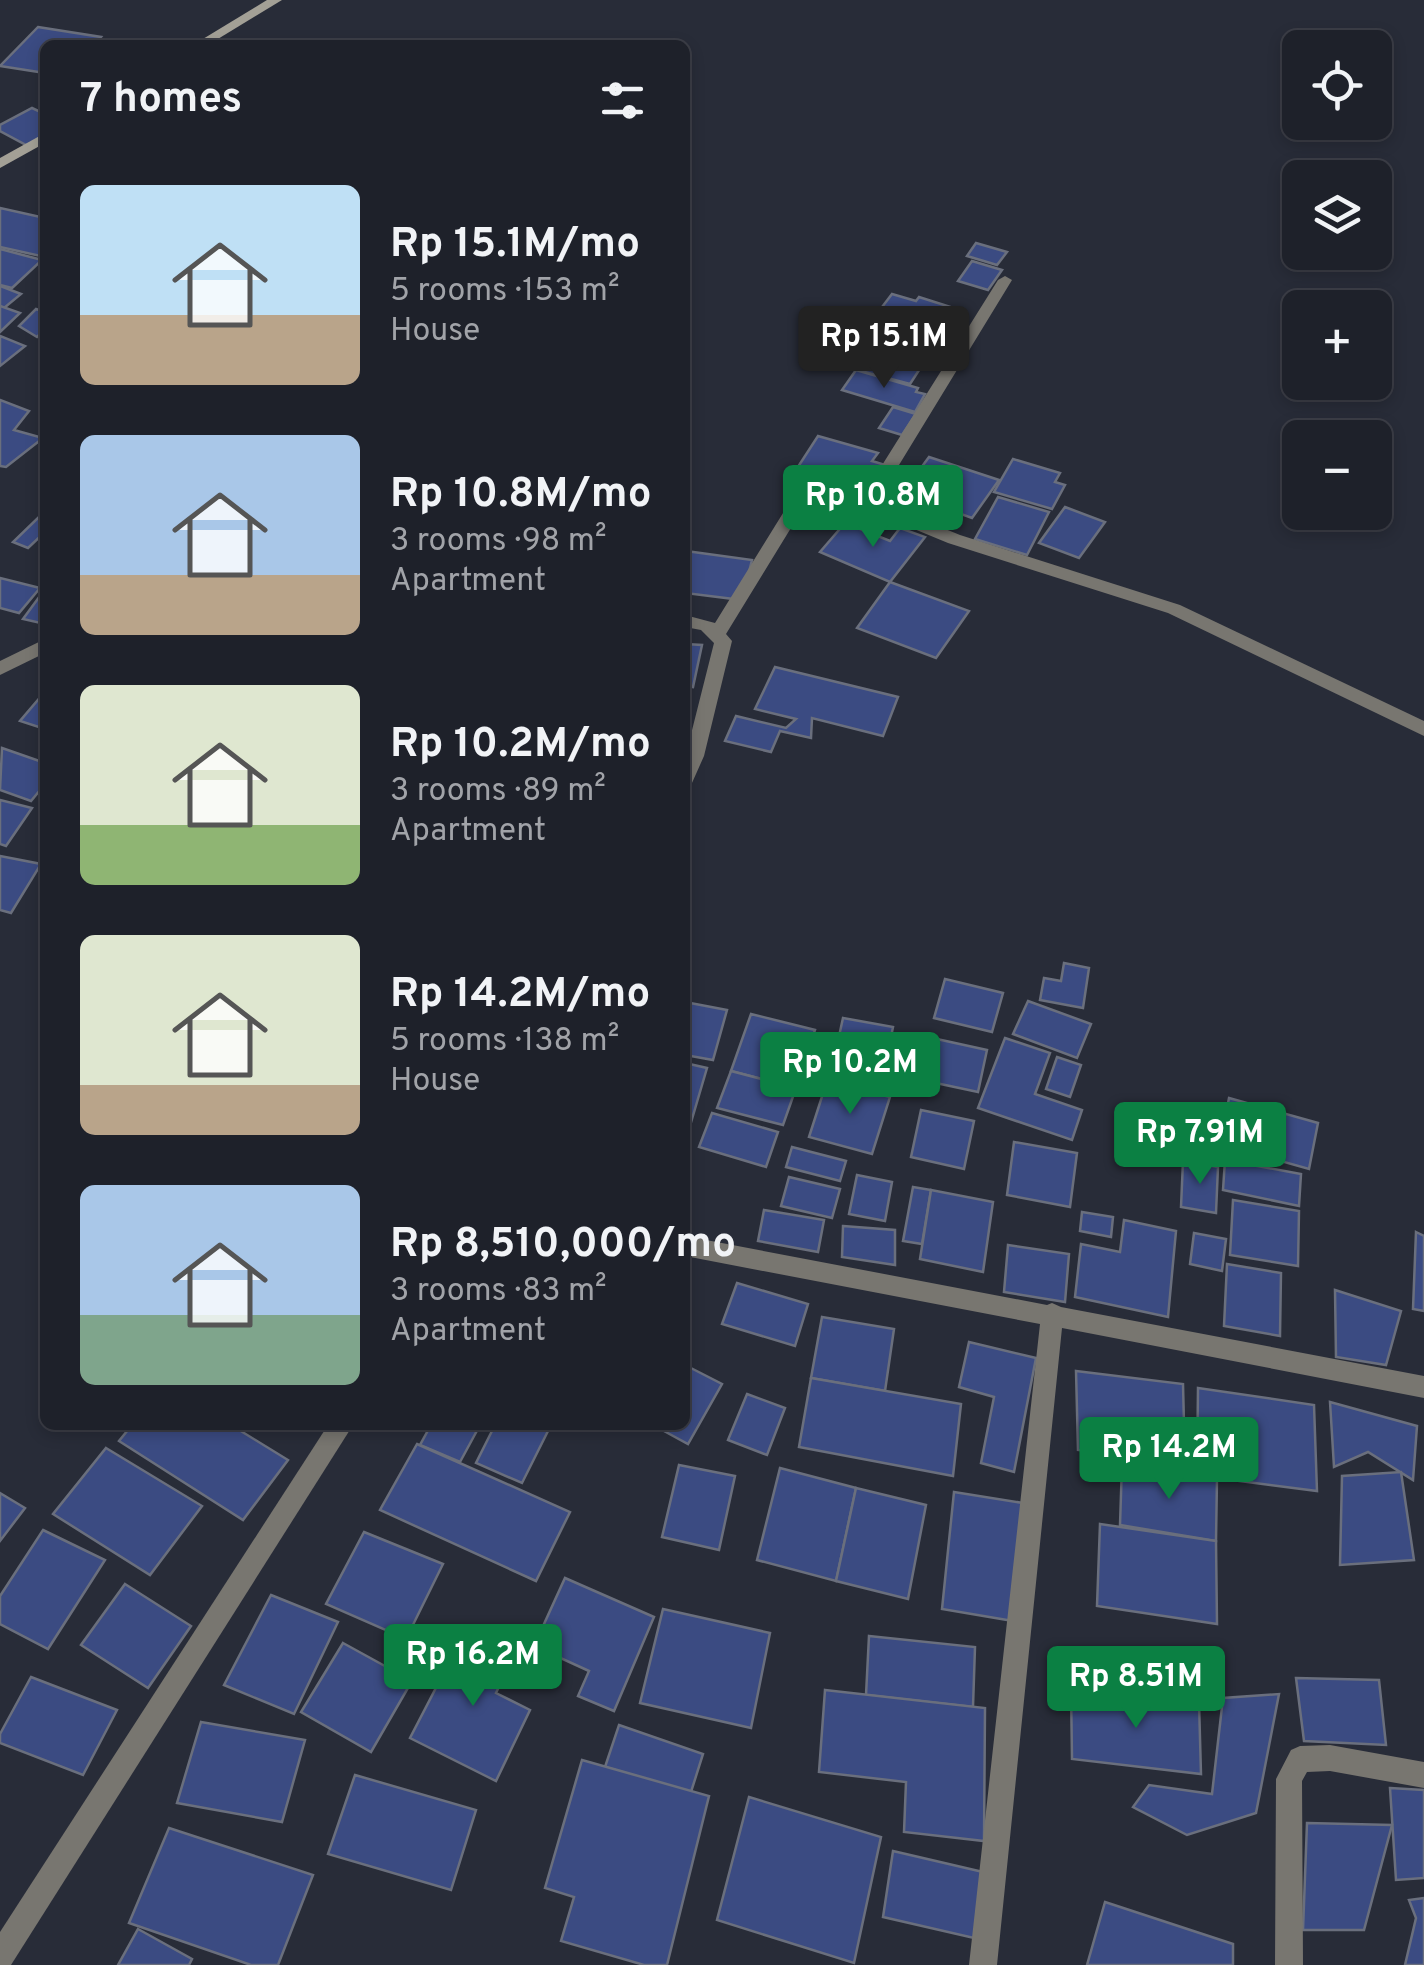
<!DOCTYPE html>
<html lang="en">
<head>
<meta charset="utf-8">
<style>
	:root { --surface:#1e212a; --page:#2b2e36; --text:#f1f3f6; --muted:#a1a3a8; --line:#3c3e47; --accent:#0b8043 }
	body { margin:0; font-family:Overpass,sans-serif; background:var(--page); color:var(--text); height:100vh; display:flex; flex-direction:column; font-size:38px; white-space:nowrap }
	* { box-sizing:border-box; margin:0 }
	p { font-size:32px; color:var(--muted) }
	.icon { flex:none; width:55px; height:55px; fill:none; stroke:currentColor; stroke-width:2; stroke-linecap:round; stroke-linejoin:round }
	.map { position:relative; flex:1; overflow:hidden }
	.drawer { position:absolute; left:40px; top:40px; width:650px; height:1390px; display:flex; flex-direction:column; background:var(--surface); border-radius:15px; box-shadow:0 5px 15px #0003,0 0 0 2px var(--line) }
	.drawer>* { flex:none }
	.tools { position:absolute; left:1282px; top:30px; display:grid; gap:20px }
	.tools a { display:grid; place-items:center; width:110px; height:110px; border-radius:15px; background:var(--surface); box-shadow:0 5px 15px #0003,0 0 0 2px var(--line); font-size:50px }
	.price { position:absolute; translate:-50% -85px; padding:0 22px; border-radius:10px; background:var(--accent); color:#fff; font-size:32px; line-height:65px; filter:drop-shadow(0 2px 5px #0008) }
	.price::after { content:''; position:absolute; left:50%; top:60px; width:30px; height:22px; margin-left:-15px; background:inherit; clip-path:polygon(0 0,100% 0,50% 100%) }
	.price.selected { background:#222; color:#fff }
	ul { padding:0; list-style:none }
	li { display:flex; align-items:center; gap:30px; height:250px; padding:0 40px }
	li span { display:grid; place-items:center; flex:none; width:280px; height:200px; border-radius:15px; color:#555 }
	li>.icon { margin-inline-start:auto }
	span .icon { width:120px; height:120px; fill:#fffc; stroke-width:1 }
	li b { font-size:42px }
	h2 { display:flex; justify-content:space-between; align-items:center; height:120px; padding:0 40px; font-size:42px }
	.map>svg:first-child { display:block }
</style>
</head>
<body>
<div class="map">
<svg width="1424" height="1965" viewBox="0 0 1424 1965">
	<rect width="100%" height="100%" fill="#282c38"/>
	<g fill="#3b4b82" stroke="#6a6f7d" stroke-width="2.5">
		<path d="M38,27L101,37L94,45H45V73L0,66Z"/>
		<path d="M32,108L45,114V136L28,146L0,131V125Z"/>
		<path d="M0,208L45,218V257L0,247Z"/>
		<path d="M976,243L1007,252L997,265L967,256Z"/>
		<path d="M0,249L42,260L12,288L0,285Z"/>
		<path d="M972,261L1002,270L988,290L958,281Z"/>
		<path d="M0,286L21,294L4,308L0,306Z"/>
		<path d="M892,294L916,301L919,297L966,312L952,332L879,311Z"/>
		<path d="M0,306L20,313L0,332Z"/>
		<path d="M36,309L45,312V329L37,337L19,326Z"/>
		<path d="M876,315L959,337L943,366L857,344Z"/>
		<path d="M0,336L25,346L0,366Z"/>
		<path d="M860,347L923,364L910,384L842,366L851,352L855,354Z"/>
		<path d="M856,370L918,388L916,392L925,394L915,412L842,390Z"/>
		<path d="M0,400L29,411L14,430L43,438L6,467L0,466Z"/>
		<path d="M893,407L916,414L902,435L879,428Z"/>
		<path d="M818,436L878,453L872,461L885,465L872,487L864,485L859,492L794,473Z"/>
		<path d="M929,457L999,480L972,518L925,501L916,514L906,510L912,503L899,498Z"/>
		<path d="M1013,459L1060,473L1055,482L1065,485L1052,509L994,492Z"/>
		<path d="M998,497L1049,512L1027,555L975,539Z"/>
		<path d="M1065,507L1105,522L1079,558L1039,543Z"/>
		<path d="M40,516L45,518V532L28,548L13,542Z"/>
		<path d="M845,523L890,541L900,528L925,537L890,582L820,552Z"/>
		<path d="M686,551L752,560L742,600L685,593Z"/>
		<path d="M0,578L40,588L19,613L0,608Z"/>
		<path d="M890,582L969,611L936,658L857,628Z"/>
		<path d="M45,589V624L23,619Z"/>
		<path d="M685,644L702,645L693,687L685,686Z"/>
		<path d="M775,667L898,697L883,736L812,718L811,738L780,731L771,752L725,741L736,716L786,728L796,719L755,709Z"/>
		<path d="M43,694L45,729L20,721Z"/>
		<path d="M2,748L45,763V784L31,801L0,790Z"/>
		<path d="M0,800L32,808L6,846L0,844Z"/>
		<path d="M0,856L41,864L11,913L0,910Z"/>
		<path d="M1064,963L1089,968L1083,1008L1040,1000L1044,978L1061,981Z"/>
		<path d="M945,979L1003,993L992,1032L934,1018Z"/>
		<path d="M1028,1001L1091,1024L1077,1058L1013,1034Z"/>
		<path d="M685,1002L727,1010L713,1060L685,1055Z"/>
		<path d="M751,1014L815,1030L796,1088L731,1071Z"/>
		<path d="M843,1018L893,1027L882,1082L831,1073Z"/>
		<path d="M914,1034L987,1050L978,1092L903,1076Z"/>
		<path d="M1005,1038L1050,1053L1035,1094L1082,1110L1072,1140L978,1108Z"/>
		<path d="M1057,1057L1081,1065L1070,1097L1046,1089Z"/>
		<path d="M685,1063L707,1068L687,1136H685Z"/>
		<path d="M731,1071L796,1088L783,1125L717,1108Z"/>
		<path d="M827,1081L890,1097L872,1154L809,1137Z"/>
		<path d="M1229,1098L1318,1123L1309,1169L1220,1144Z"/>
		<path d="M921,1110L974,1121L964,1169L911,1157Z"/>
		<path d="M712,1113L778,1132L766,1167L699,1147Z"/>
		<path d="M1014,1142L1077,1153L1070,1207L1007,1195Z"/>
		<path d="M792,1147L846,1161L840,1181L786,1167Z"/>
		<path d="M1225,1160L1301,1174L1299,1206L1223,1190Z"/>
		<path d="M1183,1161L1218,1167L1216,1213L1181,1207Z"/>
		<path d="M857,1175L892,1182L885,1221L849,1214Z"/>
		<path d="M789,1177L840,1189L832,1218L781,1206Z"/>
		<path d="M913,1187L931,1190L922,1244L903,1241Z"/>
		<path d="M931,1190L993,1202L983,1272L920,1259Z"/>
		<path d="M1233,1200L1299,1211L1298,1266L1230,1255Z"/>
		<path d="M764,1210L824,1220L818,1252L758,1241Z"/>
		<path d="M1082,1212L1113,1217L1111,1237L1080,1231Z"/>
		<path d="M1124,1220L1176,1231L1168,1317L1075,1297L1081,1244L1120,1252Z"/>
		<path d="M843,1226L895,1230V1265L842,1257Z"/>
		<path d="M1416,1232L1424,1236V1311L1413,1309Z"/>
		<path d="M1194,1233L1226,1239L1222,1271L1190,1264Z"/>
		<path d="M1008,1245L1069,1254L1065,1302L1004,1292Z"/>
		<path d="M1227,1264L1281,1273L1280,1336L1224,1326Z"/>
		<path d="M737,1283L808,1304L795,1346L722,1324Z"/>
		<path d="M1335,1290L1401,1311L1386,1365L1336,1357Z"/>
		<path d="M822,1317L894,1329L885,1391L811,1378Z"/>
		<path d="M969,1342L1036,1358L1014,1472L981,1463L994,1397L959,1387Z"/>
		<path d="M685,1365L722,1384L688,1444L653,1425H685Z"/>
		<path d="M1076,1371L1183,1384L1185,1464L1078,1450Z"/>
		<path d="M811,1378L961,1404L953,1476L799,1447Z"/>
		<path d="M1198,1388L1314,1405L1317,1491L1217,1478L1197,1472Z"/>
		<path d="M747,1394L785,1408L767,1455L728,1440Z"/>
		<path d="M1330,1402L1417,1426L1413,1480L1368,1452L1334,1467Z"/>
		<path d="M132,1425H231L288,1460L243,1520L119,1441Z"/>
		<path d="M431,1425H480L460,1462L420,1445Z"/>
		<path d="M495,1425H551L522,1483L476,1463Z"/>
		<path d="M417,1444L570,1512L536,1581L380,1510Z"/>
		<path d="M106,1448L202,1506L150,1575L53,1514Z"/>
		<path d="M1122,1464L1217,1478L1216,1541L1120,1525Z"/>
		<path d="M679,1465L735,1476L719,1550L662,1537Z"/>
		<path d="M780,1468L856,1488L836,1581L757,1560Z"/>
		<path d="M1401,1472L1414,1560L1340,1565L1342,1476Z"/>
		<path d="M856,1488L926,1505L908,1599L836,1581Z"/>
		<path d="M954,1492L1023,1503L1013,1621L942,1609Z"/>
		<path d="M0,1493L25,1508L0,1541Z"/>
		<path d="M1100,1524L1216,1541L1217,1624L1097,1606Z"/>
		<path d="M43,1530L105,1560L48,1649L0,1624V1596Z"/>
		<path d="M364,1532L443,1564L406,1639L326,1604Z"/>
		<path d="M565,1578L654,1617L614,1711L578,1696L589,1671L534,1646Z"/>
		<path d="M125,1584L191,1626L148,1688L81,1645Z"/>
		<path d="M271,1595L338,1622L294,1714L224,1685Z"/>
		<path d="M663,1609L770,1633L751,1728L640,1703Z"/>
		<path d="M466,1630L515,1654L496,1693L530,1710L496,1781L410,1738Z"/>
		<path d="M869,1636L975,1647L973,1707L866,1695Z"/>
		<path d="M343,1643L412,1681L371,1752L301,1712Z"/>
		<path d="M31,1677L117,1710L83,1775L0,1743V1734Z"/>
		<path d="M1296,1678L1379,1680L1386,1745L1304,1741Z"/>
		<path d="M1071,1688L1199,1702L1201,1774L1072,1759Z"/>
		<path d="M825,1690L985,1708L984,1841L904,1832L906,1782L819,1772Z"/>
		<path d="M1279,1694L1256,1813L1187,1835L1133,1807L1149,1785L1212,1794L1223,1698Z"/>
		<path d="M201,1722L305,1740L282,1822L177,1803Z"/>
		<path d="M619,1725L703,1754L691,1792L605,1767Z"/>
		<path d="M582,1760L709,1796L667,1965H644L561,1941L574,1897L545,1888Z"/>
		<path d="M355,1775L476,1810L451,1890L328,1854Z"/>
		<path d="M1390,1788L1424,1790V1878L1396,1880Z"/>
		<path d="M749,1797L881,1837L854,1963L717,1920Z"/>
		<path d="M1307,1823L1392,1825L1364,1930H1303Z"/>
		<path d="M169,1828L313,1875L278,1965H251L129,1923Z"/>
		<path d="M893,1851L983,1872L974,1938L883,1917Z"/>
		<path d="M1424,1898V1965H1405L1416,1918L1409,1900Z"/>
		<path d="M1105,1902L1233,1944V1965H1087Z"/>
		<path d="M138,1929L192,1959L189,1965H118Z"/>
	</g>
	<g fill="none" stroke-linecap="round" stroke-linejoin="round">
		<g fill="#787670" fill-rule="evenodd">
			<path d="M1005,276L1012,280L877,501L960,535L1180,605L1424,721V736L1168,613L948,543L861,507L838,493L820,489L813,492L726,634L732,641L704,756L692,783L685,785V758L714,643L701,630L685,627V615L715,623L801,484C824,475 843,482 864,494L998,280Z"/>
			<path d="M45,639V653L0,675V661Z"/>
			<path d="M685,1236L1047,1305L1052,1303L1061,1307L1424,1376V1398L1062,1328L997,1965H969L1040,1324L685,1256Z"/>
			<path d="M328,1425H353L11,1965H0V1932Z"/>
			<path d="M1330,1745L1424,1762V1788L1330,1771L1307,1772L1302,1781L1303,1965H1275L1276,1779L1291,1750L1300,1746Z"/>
		</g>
		<g fill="#a3a096" fill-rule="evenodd">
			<path d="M267,0H282L208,45H193Z"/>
			<path d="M45,133V143L0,168V158Z"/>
		</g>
	</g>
</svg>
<div class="tools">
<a><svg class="icon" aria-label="locate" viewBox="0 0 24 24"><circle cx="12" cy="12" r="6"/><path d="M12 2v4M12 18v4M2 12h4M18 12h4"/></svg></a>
<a><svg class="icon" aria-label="layers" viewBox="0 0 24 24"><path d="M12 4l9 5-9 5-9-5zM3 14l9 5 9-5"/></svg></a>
<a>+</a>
<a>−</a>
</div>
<b class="price selected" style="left:884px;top:391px">Rp 15.1M</b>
<b class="price" style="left:873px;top:550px">Rp 10.8M</b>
<b class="price" style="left:850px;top:1117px">Rp 10.2M</b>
<b class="price" style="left:1200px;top:1187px">Rp 7.91M</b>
<b class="price" style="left:1169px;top:1502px">Rp 14.2M</b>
<b class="price" style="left:473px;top:1709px">Rp 16.2M</b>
<b class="price" style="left:1136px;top:1731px">Rp 8.51M</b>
<section class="drawer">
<h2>7 homes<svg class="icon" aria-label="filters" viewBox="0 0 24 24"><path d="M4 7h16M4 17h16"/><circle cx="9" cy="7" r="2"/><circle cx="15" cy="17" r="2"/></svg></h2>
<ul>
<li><span style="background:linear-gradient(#bfe0f5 65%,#b9a48a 0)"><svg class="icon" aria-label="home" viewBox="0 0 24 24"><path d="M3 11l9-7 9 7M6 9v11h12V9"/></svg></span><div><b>Rp 15.1M/mo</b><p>5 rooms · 153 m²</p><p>House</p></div></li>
<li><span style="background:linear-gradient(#a9c7e8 70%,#b9a48a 0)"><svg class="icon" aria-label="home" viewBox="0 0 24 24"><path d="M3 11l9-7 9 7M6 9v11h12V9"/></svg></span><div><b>Rp 10.8M/mo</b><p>3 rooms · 98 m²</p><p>Apartment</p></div></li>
<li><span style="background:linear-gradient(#dfe7d0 70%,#8fb573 0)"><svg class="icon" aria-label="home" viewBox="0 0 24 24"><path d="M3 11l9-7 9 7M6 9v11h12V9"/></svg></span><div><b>Rp 10.2M/mo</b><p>3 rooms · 89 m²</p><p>Apartment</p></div></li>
<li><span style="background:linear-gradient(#dfe7d0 75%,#b9a48a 0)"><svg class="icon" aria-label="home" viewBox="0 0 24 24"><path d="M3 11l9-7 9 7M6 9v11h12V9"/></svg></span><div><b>Rp 14.2M/mo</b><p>5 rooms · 138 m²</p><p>House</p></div></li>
<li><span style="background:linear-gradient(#a9c7e8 65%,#7fa58c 0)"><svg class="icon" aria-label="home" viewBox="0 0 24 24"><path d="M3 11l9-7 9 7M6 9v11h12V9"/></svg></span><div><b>Rp 8,510,000/mo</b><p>3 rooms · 83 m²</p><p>Apartment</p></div></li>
</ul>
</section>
</div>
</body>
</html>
